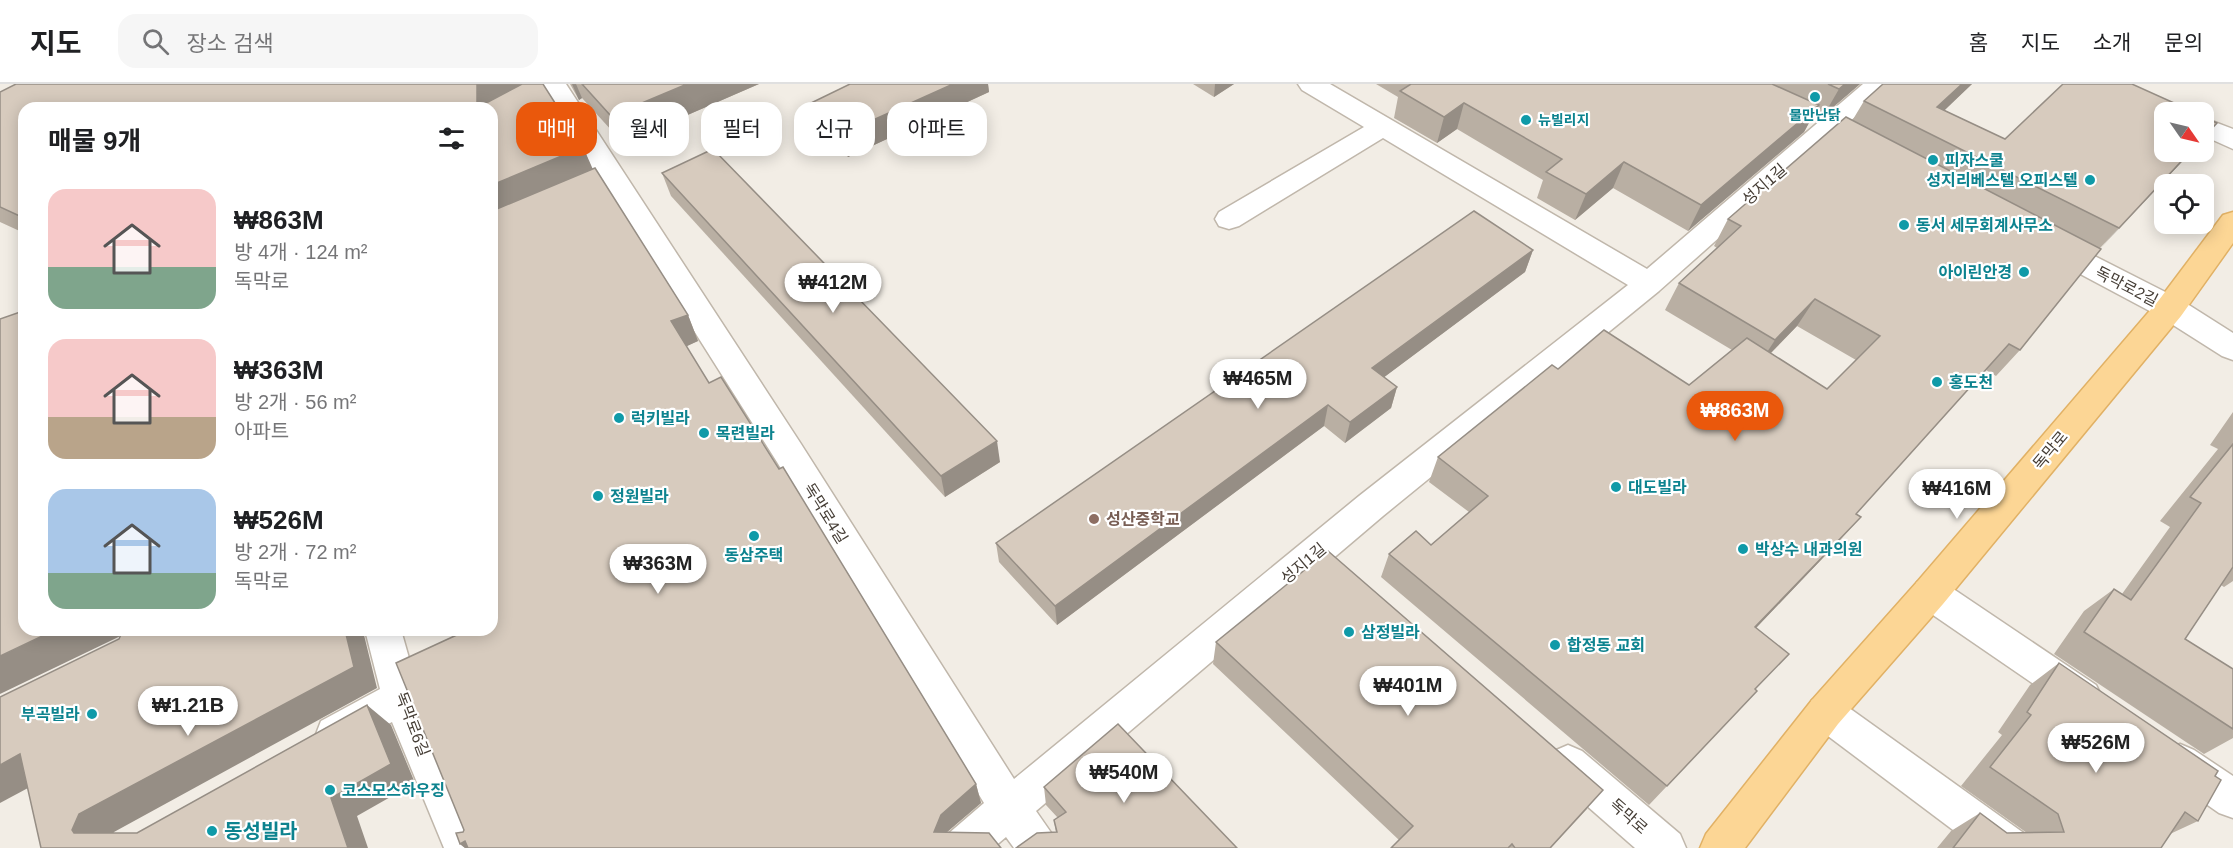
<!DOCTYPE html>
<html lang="ko">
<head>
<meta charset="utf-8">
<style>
	:root { --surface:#fff; --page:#f6f6f6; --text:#202124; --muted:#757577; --line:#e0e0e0; --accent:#ea580c }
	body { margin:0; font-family:Arial,"Noto Sans KR",sans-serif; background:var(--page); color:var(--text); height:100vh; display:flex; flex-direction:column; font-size:22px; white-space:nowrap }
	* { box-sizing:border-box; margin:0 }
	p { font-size:20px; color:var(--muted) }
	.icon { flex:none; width:33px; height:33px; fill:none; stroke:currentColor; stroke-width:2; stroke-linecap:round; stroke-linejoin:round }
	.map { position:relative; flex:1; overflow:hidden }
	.panel { position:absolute; left:18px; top:18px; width:480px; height:534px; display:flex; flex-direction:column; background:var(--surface); border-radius:18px; box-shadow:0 3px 15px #0003 }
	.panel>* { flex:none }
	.hud { position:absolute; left:516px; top:18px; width:570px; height:54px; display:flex; gap:12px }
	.needle { width:39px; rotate:124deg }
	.fabs { position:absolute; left:2154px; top:18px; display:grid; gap:12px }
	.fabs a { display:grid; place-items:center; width:60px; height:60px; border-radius:12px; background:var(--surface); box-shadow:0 3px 15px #0003; font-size:30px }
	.price { position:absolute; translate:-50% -51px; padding:0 14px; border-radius:21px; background:#fff; color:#222; font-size:20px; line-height:39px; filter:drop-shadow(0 2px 3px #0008) }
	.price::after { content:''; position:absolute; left:50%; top:36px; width:18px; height:14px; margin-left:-9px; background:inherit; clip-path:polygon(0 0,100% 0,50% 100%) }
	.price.on { background:var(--accent); color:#fff }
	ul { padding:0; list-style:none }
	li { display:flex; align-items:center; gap:18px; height:150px; padding:0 30px }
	li span { display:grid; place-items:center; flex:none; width:168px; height:120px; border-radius:18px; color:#555 }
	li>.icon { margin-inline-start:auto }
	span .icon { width:72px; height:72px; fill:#fffc; stroke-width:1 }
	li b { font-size:26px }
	h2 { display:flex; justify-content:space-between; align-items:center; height:72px; padding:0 30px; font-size:26px }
	.tag { padding:0 21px; border-radius:18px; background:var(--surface); box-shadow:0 3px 15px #0003; font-size:21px; line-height:54px }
	.tag.on { background:var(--accent); color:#fff }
	header { display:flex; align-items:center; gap:36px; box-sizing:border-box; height:84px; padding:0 30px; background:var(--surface); border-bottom:2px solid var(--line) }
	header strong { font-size:28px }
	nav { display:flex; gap:33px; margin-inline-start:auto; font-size:21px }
	.search { width:420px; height:54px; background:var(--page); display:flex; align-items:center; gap:15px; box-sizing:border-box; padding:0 21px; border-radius:18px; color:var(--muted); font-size:22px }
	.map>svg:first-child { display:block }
</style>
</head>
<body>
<header>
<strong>지도</strong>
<div class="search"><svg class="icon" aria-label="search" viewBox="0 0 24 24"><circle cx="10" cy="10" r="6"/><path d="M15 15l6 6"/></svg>장소 검색</div>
<nav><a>홈</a><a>지도</a><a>소개</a><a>문의</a></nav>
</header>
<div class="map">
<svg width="2233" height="764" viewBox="0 0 2233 764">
	<rect width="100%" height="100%" fill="#f2ede5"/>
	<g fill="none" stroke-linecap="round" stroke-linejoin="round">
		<g stroke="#c0b7ab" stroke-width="3">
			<g id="minor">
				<path d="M538,0H566L801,360L1014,695L1359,412L1628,201L1383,54L1239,142L1229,145L1219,142L1215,135L1219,128L1364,43L1302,6L1298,0H1330L1647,185L1863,0H1892L1659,207L1383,432L1036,727L1052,750L1058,764H1014L1006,753L993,764H942L948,750L984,719L777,378Z"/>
				<path d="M2204,34L2233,45V65L2204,52Z"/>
				<path d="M2049,151L2059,154L2181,216L2233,249V276L2222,272L2159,232L2039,168L2035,161L2039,154Z"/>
				<path d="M1930,494L1943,498L2096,601L2102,613L2096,625L2083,630L2070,625L1917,520L1912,509L1917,498Z"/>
				<path d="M365,546H401L420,613L484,764H444L392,638L335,668L321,663L316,650L321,637L380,605Z"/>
				<path d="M1825,610L1838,616L2025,750L2031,764H1977L1812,640L1806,628L1812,616Z"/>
				<path d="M2180,660L2194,666L2233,692V734L2219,729L2166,692L2161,679L2166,666Z"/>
				<path d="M1568,661L1582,667L1680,750L1686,764H1635L1554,693L1549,680L1554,667Z"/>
			</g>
		</g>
		<g stroke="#e1b165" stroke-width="3">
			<path id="major" d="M2233,128V159L2181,232L1943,520L1838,640L1745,764H1700L1706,750L1812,616L1917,498L2159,216L2223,131Z"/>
		</g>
		<use href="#minor" fill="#fff" fill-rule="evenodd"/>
		<use href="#major" fill="#fcd695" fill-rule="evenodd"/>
	</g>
	<g fill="#b9afa3" fill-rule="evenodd">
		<path d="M16,0H543L583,63L592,85L595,84L688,231L698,257L686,262L709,299L721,293L779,385L783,383L976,700L981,719L946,749H989L1001,764H465L460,760L456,749L463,748L464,746L396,579L461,549L460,546H492V24H24V149L0,138V8Z"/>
		<path d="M570,0H759L623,59L582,14L579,16Z"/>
		<path d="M850,0H988L989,8L848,73L817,42L811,19Z"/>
		<path d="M1193,0H1234L1214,13Z"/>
		<path d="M1376,0H1860L1824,31L1815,27L1804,48L1688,147L1613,104L1575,136L1537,114L1543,96L1457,45L1437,59L1394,34L1398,13Z"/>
		<path d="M1883,0H1972L1944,26L2005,55L2191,68L2100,164L2020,266L1996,292L1986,286L1856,430L1839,457L1756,544L1755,605L1667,702L1649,721L1381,493L1389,470L1431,461L1469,428L1429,398L1438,373L1558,285L1689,301L1732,266L1665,226L1679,199L1717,164L1714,162L1728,135L1852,37L1864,17ZM1797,242L1856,276L1827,305L1771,269Z"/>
		<path d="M662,89L1000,378L945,413L671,112Z"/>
		<path d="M1533,166L1525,188L1384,293L1397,303L1391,324L1345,359L1324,342L1057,541L999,478L996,459Z"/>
		<path d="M2233,328V497L2224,503L2221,501L2185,555L2233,585V654L2204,670L2054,570L2084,527L2114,505L2122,510L2170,443L2160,437L2218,365L2210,361Z"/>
		<path d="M1216,558L1587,725L1551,764H1391L1399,756L1213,580Z"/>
		<path d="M2059,579L2215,692L2198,737L2170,750L2161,764H1937L1951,747L1980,729L2007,749H2027L1961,702L2002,651L1998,648L2030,601Z"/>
		<path d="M1044,703L1237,764L1056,749L1054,736L1058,734L1046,721Z"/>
	</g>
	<g fill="#968e85">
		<path d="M477,0H536L491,24L477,20Z"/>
		<path d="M572,0H576L582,14L579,16Z"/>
		<path d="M687,0H759L623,59L611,32Z"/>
		<path d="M953,0H988L989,8L848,73L842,50Z"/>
		<path d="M1215,0H1234L1214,13Z"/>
		<path d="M1845,0H1860L1824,31L1839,5Z"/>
		<path d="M1962,0H1972L1923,47L1937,23Z"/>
		<path d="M1464,19L1457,45L1437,59L1444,33Z"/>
		<path d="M1819,21L1804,48L1688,147L1701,121Z"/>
		<path d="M583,63L595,90L492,135V101Z"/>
		<path d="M2190,68H2191L2095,170L2119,144Z"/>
		<path d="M1624,78L1613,104L1575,136L1586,110Z"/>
		<path d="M1533,166L1525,188L1367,306L1372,284Z"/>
		<path d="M1815,215L1797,242L1758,282L1775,256Z"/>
		<path d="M688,231L698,257L683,264L671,237Z"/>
		<path d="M1397,303L1391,324L1345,359L1350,338Z"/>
		<path d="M1328,321L1324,342L1057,541L1055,522Z"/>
		<path d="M997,357L1000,378L945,413L941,392Z"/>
		<path d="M1861,433L1839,457L1736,565L1755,543Z"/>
		<path d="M55,546H133L0,610V572Z"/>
		<path d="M345,546H364L363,547L377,604L114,748L107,763L74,749L72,746L79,730Z"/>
		<path d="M367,621L391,641L415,699L357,732L368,764H348L331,714Z"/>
		<path d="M20,670L56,689L0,719V681Z"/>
		<path d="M976,700L981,719L947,748H934L941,731Z"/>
		<path d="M465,757L475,764H465L460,760Z"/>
	</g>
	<g fill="#d7cbbe" stroke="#968e85" stroke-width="1.5">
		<path d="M16,0H477V20L488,18L522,0H543L583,63L492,101V24H24V134L0,123V8Z"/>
		<path d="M582,0H687L611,32Z"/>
		<path d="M850,0H953L842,50L811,19Z"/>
		<path d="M1411,0H1772L1819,21L1701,121L1624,78L1586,110L1546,88L1562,75L1464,19L1444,33L1400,7Z"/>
		<path d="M1828,0H1845L1839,5Z"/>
		<path d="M1883,0H1962L1937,23L2005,55L2063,0H2132L2194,28H2164V68H2190L2119,144L1864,17Z"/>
		<path d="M1846,33L2101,165L2020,266L2009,260L1856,430L1861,433L1755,543L1789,570L1755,605L1757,607L1667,702L1389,470L1416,447L1431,461L1488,412L1438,373L1552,281L1558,285L1604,246L1689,301L1747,254L1827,305L1880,252L1815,215L1775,256L1679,199L1741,142L1728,135Z"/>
		<path d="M2204,33L2217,39L2204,53Z"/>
		<path d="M713,65L997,357L941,392L662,89Z"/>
		<path d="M595,84L688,231L671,237L709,299L721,293L779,385L783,383L976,700L941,731L934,748L989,749L1001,764H468L465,757L460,760L456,749L463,748L464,746L396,579L461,549L460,546H492V127Z"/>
		<path d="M1474,127L1533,166L1372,284L1397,303L1350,338L1328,321L1055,522L996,459Z"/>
		<path d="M23,227L24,232V546H55L0,572V235Z"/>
		<path d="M2233,360V483L2185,555L2233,585V645L2084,548L2114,505L2131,516L2201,419L2190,413Z"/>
		<path d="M1328,467L1603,706L1550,764H1515L1512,760L1508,764H1391L1413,742L1216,558Z"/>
		<path d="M123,546H345L354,583L79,730L72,746L74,749H137L367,621L391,680L331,714L348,764H41L20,670L0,681V613L119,555Z"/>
		<path d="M2059,579L2218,687L2215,692L2221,696L2198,737L2185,728L2161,764H1953L1980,729L2007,749L2064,748L2058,730L1990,683L2031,631L2027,628Z"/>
		<path d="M1118,640L1237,764H1016L1037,749L1057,748L1054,736L1066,728L1044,703Z"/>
	</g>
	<g fill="#0f9aa8" stroke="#fff" stroke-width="2">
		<circle cx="1815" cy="13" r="6"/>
		<circle cx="1526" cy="36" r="6"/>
		<circle cx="1933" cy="76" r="6"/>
		<circle cx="2090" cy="96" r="6"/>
		<circle cx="1904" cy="141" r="6"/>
		<circle cx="2024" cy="188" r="6"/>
		<circle cx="1937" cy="298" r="6"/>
		<circle cx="619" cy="334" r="6"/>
		<circle cx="704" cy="349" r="6"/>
		<circle cx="1616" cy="403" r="6"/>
		<circle cx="598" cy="412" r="6"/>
		<circle cx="754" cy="452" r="6"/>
		<circle cx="1743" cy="465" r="6"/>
		<circle cx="1349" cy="548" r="6"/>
		<circle cx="1555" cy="561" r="6"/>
		<circle cx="92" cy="630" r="6"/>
		<circle cx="330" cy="706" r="6"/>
		<circle cx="212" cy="747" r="6"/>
	</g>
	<circle fill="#8d6e63" stroke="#fff" stroke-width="2" cx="1094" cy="435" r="6"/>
	<g text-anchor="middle" stroke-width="4.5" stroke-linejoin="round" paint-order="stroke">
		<g font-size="14" font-weight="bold" fill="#0d838f" stroke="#fff">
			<text x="1815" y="36">물만난닭</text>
			<text x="1538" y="41" text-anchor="start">뉴빌리지</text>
		</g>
		<g font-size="16" font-weight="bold" fill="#0d838f" stroke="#fff" text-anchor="start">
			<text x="1945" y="82">피자스쿨</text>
			<text x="2078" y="102" text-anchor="end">성지리베스텔 오피스텔</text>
			<text x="1916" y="147">동서 세무회계사무소</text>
			<text x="2012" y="194" text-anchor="end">아이린안경</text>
			<text x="1949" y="304">홍도천</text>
			<text x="631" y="340">럭키빌라</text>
			<text x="716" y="355">목련빌라</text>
			<text x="1628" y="409">대도빌라</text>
			<text x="610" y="418">정원빌라</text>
			<text x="1755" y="471">박상수 내과의원</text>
			<text x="754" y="477" text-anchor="middle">동삼주택</text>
			<text x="1361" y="554">삼정빌라</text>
			<text x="1567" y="567">합정동 교회</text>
			<text x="80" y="636" text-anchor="end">부곡빌라</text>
			<text x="342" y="712">코스모스하우징</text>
		</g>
		<g font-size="16" fill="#453d35" stroke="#fff">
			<text transform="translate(1764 100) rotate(-41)" y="6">성지1길</text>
			<text transform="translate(2127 202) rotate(27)" y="6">독막로2길</text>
			<text transform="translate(2050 366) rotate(-50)" y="6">독막로</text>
			<text transform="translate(826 429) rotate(58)" y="6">독막로4길</text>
			<text transform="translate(1303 479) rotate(-40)" y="6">성지1길</text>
			<text transform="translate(413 640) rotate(69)" y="6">독막로6길</text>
			<text transform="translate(1629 732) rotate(41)" y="6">독막로</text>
		</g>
		<g font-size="16" font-weight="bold" fill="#785e54" stroke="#fff" text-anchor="start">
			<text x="1106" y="441">성산중학교</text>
		</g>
		<g font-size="20" font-weight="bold" fill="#0d838f" stroke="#fff" text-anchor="start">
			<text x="224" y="754">동성빌라</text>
		</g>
	</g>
</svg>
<div class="fabs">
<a><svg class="needle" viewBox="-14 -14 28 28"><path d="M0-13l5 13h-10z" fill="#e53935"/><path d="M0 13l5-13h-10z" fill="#757577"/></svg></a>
<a><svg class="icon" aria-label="locate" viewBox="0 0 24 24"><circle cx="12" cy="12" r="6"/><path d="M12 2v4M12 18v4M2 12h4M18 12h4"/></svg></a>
</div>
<b class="price" style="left:833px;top:230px">₩412M</b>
<b class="price" style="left:1258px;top:326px">₩465M</b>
<b class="price on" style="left:1735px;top:358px">₩863M</b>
<b class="price" style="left:1957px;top:436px">₩416M</b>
<b class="price" style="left:658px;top:511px">₩363M</b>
<b class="price" style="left:1408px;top:633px">₩401M</b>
<b class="price" style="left:188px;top:653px">₩1.21B</b>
<b class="price" style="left:2096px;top:690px">₩526M</b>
<b class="price" style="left:1124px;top:720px">₩540M</b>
<div class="hud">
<a class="tag on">매매</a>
<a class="tag">월세</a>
<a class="tag">필터</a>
<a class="tag">신규</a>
<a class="tag">아파트</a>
</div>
<section class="panel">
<h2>매물 9개<svg class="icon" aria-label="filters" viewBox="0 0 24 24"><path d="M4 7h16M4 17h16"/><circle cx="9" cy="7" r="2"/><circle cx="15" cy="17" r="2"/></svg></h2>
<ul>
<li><span style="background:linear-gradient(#f6c9c9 65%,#7fa58c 0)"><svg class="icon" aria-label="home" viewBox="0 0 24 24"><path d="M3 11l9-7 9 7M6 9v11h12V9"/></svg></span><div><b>₩863M</b><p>방 4개 · 124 m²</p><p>독막로</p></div></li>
<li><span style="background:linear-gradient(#f6c9c9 65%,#b9a48a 0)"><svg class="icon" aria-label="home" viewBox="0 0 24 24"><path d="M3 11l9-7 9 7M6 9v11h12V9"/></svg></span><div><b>₩363M</b><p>방 2개 · 56 m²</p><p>아파트</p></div></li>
<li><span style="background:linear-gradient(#a9c7e8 70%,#7fa58c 0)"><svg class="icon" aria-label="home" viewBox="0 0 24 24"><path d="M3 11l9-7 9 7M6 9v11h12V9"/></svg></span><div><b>₩526M</b><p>방 2개 · 72 m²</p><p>독막로</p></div></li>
</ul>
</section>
</div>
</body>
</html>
